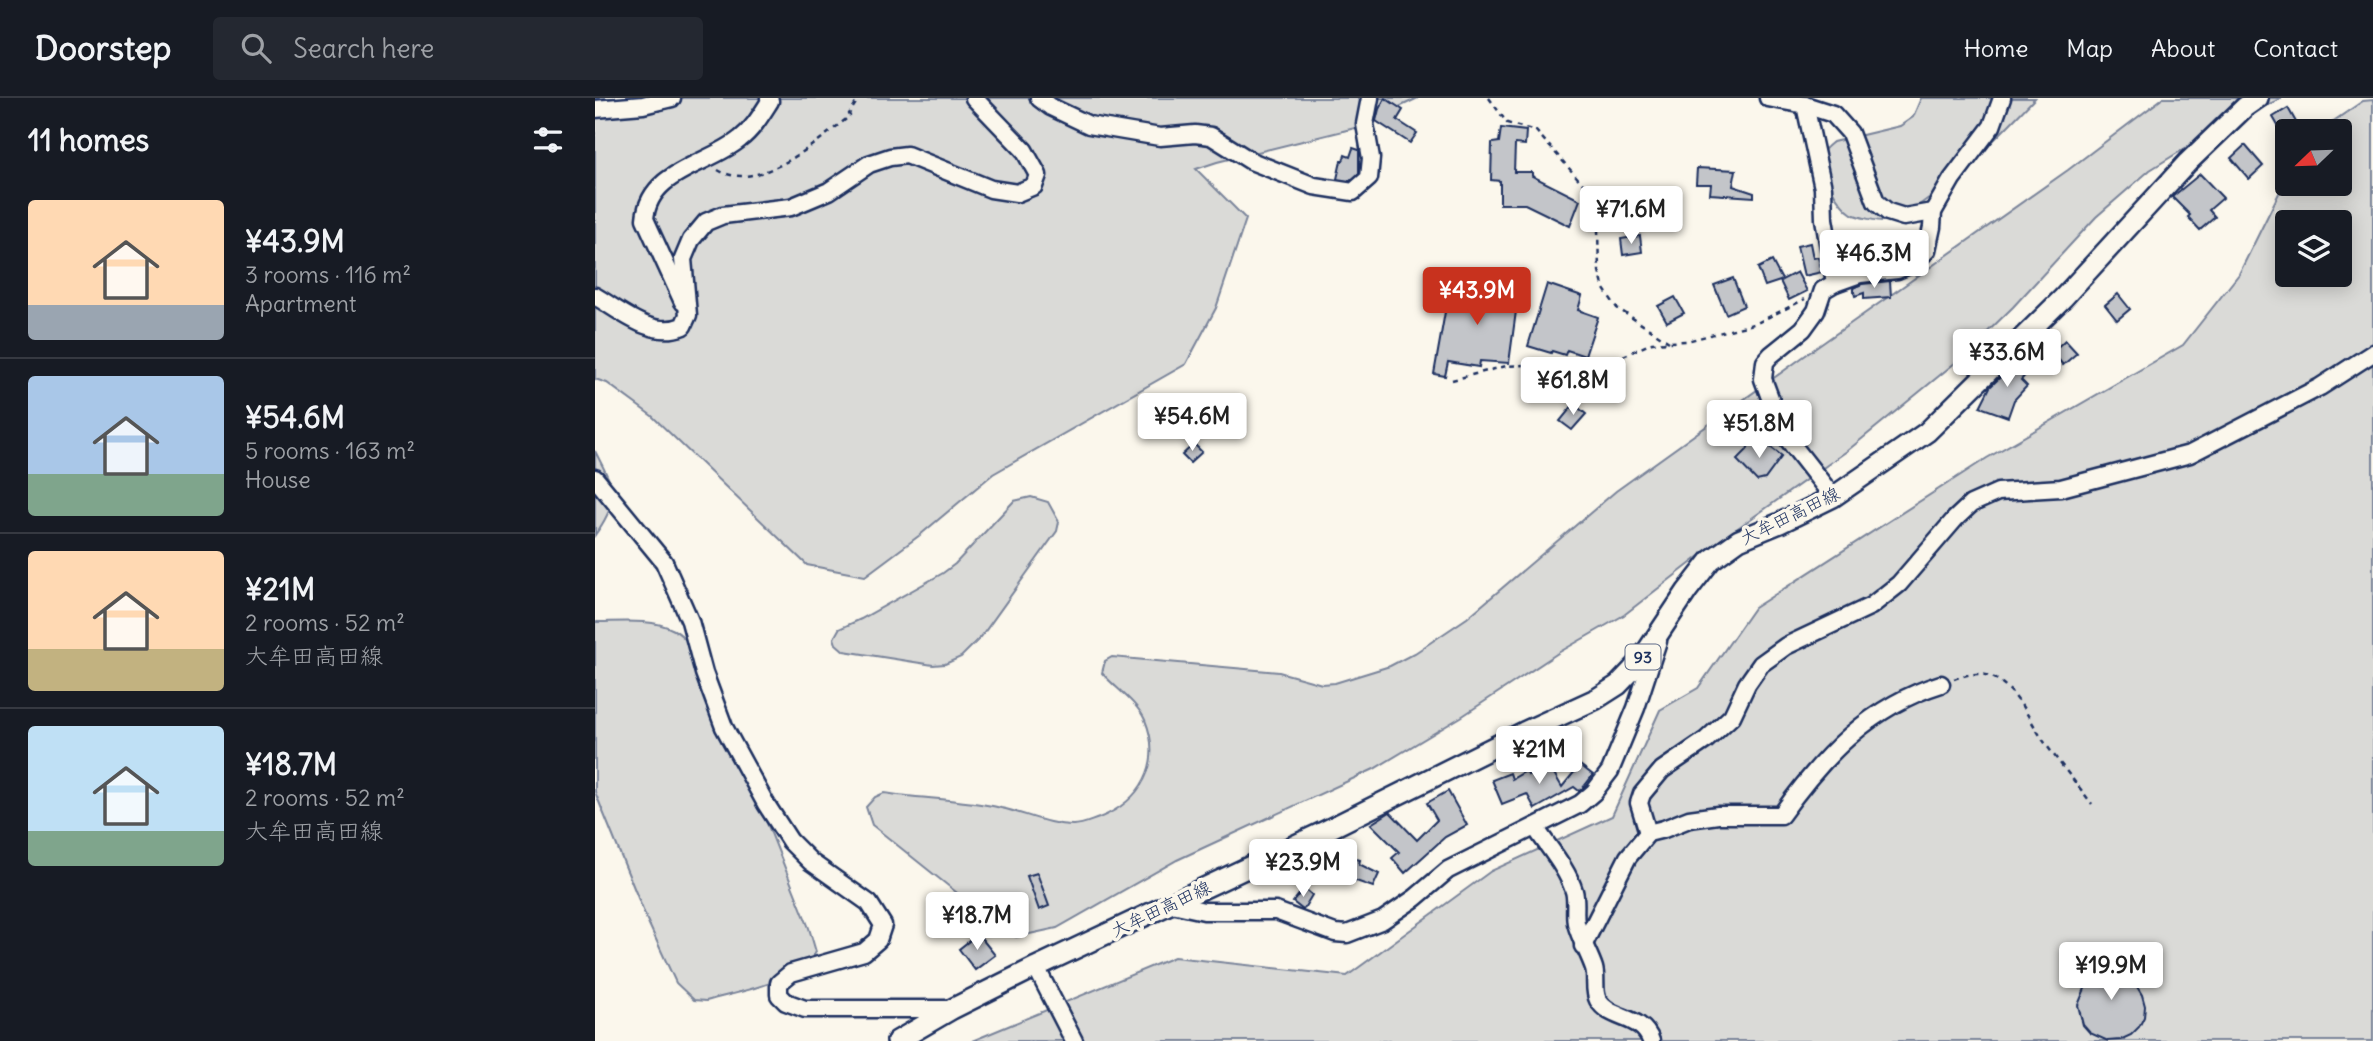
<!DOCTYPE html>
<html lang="en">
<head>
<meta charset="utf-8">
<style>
	:root { --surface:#171b24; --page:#242831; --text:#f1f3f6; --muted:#9ea1a6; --line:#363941; --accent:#c8321e }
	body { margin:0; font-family:Delius,"Klee One",sans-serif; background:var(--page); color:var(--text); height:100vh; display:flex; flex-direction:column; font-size:26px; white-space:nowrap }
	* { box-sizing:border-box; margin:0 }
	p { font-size:23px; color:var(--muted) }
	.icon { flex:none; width:38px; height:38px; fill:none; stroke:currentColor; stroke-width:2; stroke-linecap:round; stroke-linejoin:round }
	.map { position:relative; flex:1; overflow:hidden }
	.side { display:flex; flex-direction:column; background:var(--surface); width:595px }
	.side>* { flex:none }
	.needle { width:46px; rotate:247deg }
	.controls { position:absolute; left:1680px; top:21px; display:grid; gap:14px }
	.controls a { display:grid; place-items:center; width:77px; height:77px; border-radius:7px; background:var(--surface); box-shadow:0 4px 18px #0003; font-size:35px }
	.price { position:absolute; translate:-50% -60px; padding:0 16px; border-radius:7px; background:#fff; color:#222; font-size:23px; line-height:46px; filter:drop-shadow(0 2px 4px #0008) }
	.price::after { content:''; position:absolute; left:50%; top:42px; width:21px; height:16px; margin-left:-10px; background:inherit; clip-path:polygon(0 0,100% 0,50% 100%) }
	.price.current { background:var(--accent); color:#fff }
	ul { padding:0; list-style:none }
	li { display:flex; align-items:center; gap:21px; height:175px; padding:0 28px }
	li+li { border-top:2px solid var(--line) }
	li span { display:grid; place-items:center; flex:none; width:196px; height:140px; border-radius:7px; color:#555 }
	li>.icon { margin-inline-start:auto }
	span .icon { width:84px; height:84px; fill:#fffc; stroke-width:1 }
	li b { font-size:30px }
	h2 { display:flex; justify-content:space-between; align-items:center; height:84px; padding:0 28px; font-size:30px }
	header { display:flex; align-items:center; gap:42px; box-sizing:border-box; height:98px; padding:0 35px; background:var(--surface); border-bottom:2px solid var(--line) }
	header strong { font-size:33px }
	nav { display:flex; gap:38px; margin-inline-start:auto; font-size:24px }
	.search { width:490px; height:63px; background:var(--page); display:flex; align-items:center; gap:18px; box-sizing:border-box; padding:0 24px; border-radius:7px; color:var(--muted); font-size:26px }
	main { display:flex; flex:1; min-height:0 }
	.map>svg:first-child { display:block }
</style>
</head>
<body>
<header>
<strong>Doorstep</strong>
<div class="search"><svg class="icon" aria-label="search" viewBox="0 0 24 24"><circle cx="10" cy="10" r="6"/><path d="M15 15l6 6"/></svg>Search here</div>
<nav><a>Home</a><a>Map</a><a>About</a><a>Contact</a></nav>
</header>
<main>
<section class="side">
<h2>11 homes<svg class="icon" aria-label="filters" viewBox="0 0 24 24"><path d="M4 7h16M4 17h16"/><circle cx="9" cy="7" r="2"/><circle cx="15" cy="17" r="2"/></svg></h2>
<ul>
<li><span style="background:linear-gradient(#ffd9b3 75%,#9aa5b1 0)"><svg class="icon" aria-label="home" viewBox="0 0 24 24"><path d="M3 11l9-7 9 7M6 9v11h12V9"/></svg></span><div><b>¥43.9M</b><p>3 rooms · 116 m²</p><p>Apartment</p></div></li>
<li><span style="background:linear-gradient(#a9c7e8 70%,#7fa58c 0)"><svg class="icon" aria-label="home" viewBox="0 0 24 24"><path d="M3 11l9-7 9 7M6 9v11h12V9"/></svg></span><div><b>¥54.6M</b><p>5 rooms · 163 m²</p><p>House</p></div></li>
<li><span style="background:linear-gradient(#ffd9b3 70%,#c2b280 0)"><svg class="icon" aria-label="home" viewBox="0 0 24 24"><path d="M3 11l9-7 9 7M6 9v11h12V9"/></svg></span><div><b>¥21M</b><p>2 rooms · 52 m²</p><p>大牟田高田線</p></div></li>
<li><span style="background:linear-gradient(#bfe0f5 75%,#7fa58c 0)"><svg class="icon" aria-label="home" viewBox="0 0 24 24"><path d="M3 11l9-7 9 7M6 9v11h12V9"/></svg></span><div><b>¥18.7M</b><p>2 rooms · 52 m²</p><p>大牟田高田線</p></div></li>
</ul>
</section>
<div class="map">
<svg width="1778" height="943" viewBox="0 0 1778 943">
	<rect width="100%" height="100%" fill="#fbf7ec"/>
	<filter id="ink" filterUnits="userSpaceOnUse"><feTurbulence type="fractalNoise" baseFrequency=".0143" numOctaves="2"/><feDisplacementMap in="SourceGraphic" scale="14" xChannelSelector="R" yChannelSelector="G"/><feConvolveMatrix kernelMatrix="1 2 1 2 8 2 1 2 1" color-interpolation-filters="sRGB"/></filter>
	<g filter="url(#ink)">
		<g fill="#dadad7" stroke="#7a849a" stroke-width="2" fill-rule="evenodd">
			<path d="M0,0H823L760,30L622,64L601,71L651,121L621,210L591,266L398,376L325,437L270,478L212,467L57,318L12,285L0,281Z"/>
			<path d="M1326,0H1440C1413,28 1325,122 1288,123C1281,123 1263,119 1257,116C1244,108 1225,75 1226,61C1226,53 1232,49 1238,44L1305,28L1318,19Z"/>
			<path d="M1568,0H1687L1618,33L1555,72L1501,119L1418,209L1366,260L1252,353L1123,444L1029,517L963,555L866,619L779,671L582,762L462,830L421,839L401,826L277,727L271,709L280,699L289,695C327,701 368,701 406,710C430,715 453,727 478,727C488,727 495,723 504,720C546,703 568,666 550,622C542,604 520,590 507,575L510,563L517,559L684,574L727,586L740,585L795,568L820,555L872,520L1021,393L1208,259L1473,72Z"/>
			<path d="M1778,2V943H377L579,859L752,878L896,773L1017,718L1065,612L1103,590L1159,510L1392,360L1588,247L1644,176L1692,79V86H1745V33H1724L1768,3ZM1692,124H1745V177H1692Z"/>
			<path d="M0,353C19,391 27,399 0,437Z"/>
			<path d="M436,399L453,404L464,424L462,433L386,539L366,559L350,566L338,567L249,553L241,546L239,540L244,531L266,521L348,475L360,466L419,403Z"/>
			<path d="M0,524C24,524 57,520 79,532C88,537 96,547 104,555L214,830L221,854C202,885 145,893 111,903L99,902L81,885L52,822L0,694Z"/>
		</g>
		<g fill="#c3c5c9" stroke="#1b2f5e" stroke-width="2">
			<path d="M790,0L808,12L802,22L822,35L815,45L781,23L784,11Z"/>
			<path d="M1693,10L1706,33H1686L1678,19Z"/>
			<path d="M906,30L931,33L930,47L920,46L919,74H937V78L985,102L975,128L930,106H905V83L896,82L897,45L904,44Z"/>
			<path d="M1650,47L1668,68L1654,81L1636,60Z"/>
			<path d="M758,50L764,52V75L755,83L742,81L746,63H748L750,57L755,59Z"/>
			<path d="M1102,70L1141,72L1138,88L1159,95V99L1115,96L1116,86H1101Z"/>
			<path d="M1605,76L1628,100L1614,112L1620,119L1605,132L1593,119L1595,117L1577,99Z"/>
			<path d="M1045,138L1047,154L1028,157L1026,141Z"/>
			<path d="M1215,145L1218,160L1223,159L1227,174L1209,178L1202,148Z"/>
			<path d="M1177,163L1187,182L1202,174L1212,193L1194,202L1185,183L1170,188L1163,170Z"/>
			<path d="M856,180L868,182L866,191L897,195L898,190L913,192L914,189L924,191L914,265L885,263L884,269L853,264L850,278L839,276Z"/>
			<path d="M1138,180L1149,208L1131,216L1119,187Z"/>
			<path d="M1295,183L1296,199L1269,201V195L1260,198L1258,190L1267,186Z"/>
			<path d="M952,186L987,198L983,212L1003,219L990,258L972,252L970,257L957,253L956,255L933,248Z"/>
			<path d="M1523,196L1535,211L1522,222L1510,207Z"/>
			<path d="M1080,199L1089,215L1072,224L1063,208Z"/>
			<path d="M1470,242L1482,255L1468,267L1457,254Z"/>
			<path d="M1426,259L1437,269L1426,282L1432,288L1419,302L1413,319L1385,309L1395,289Z"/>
			<path d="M979,306L991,316L977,332L965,323Z"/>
			<path d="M1156,341L1174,348L1187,358L1170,381L1162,383L1142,362L1152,352Z"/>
			<path d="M599,346L607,354L595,365L587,357Z"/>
			<path d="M985,667L998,677L987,691L984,693L979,689L940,711L932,696L907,706L897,682L915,675L917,681L931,673L933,677L949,668L952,674L957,672L967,689Z"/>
			<path d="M853,693L872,727L850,739L810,775L797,760L804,754L776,726L795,714L822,742L842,722L832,705Z"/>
			<path d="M744,756L765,762L764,766L784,776L778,789L738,775Z"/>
			<path d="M442,775L454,808L444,812L432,778Z"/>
			<path d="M709,790L717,797L708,812L698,804Z"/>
			<path d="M383,836L400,857L380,872L364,851Z"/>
			<path d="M1517,849L1519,876L1532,880L1541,887L1547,897L1550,908L1549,919L1544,929L1536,937L1525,942L1513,943L1495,935L1488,927L1483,907L1491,888L1503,878L1500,851Z"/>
		</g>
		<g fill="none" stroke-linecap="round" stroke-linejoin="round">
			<g stroke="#1b2f5e" stroke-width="21">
				<g id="minor">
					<path d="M444,0L456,9L494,27L565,39L600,36L616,38L656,63L719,88L758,94L774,80L776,60L770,26L775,0"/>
					<path d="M1173,0L1210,7L1238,16L1255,35L1281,104L1293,114L1309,119L1338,114"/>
					<path d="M1210,7L1228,90L1229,121L1240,185"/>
					<path d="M0,11L48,7L77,0"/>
					<path d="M0,198C26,213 57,241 88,228L93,217L88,161L96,142L111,124L128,117L196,109L234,93L274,66L295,59L312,57L396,91L422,95L439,88L443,77L429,52L379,0"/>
					<path d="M88,204L50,121C54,72 114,67 145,41C158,31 166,17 175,3L174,0"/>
					<path d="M0,380L69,464L95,523L109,575L129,629L171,706L195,743L216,764L274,805L288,827L283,842L269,854L196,875L184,885V897L191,904L210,911H357"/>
					<path d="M1238,399L1188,335L1168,281L1170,264L1176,257L1208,231L1221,213L1228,192L1240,185L1265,176L1302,172L1319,165L1332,152L1337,129L1338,114L1357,81L1397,28L1407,0"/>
					<path d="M940,729C953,749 972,770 979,793C982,803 979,815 981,825C985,841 994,855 999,870C1002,880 998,893 1003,902C1015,923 1047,916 1056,943"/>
					<path d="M1053,735L1044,705L1047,696L1067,672L1111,642L1137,618L1152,586L1166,566L1191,548L1276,508L1304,486L1360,421L1376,406L1403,394L1466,390L1595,356L1725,289L1778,255"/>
					<path d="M577,806L609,813H681L740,835L752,836L788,822L820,800L853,772L985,706L999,694L1015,673L1041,610L1063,543"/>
					<path d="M988,848L1033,759L1053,735L1069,731L1094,721L1123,717H1186C1228,658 1275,608 1346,586"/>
					<path d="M441,869L479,943"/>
				</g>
			</g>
			<g stroke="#1b2f5e" stroke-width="24">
				<path id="major" d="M302,943L357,911L441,869L728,734L929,634L1001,601L1023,587L1044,565L1092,493L1116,462L1144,442L1185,425L1238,399L1332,334L1468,200L1593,64L1650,9L1663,0"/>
			</g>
			<g stroke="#1b2f5e" stroke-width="2.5" stroke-dasharray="5 5" stroke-linecap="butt">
				<path d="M894,0L912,25L941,33L988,86L1003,131L1004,173L1009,191L1022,210L1074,244"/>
				<path d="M123,72C164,96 224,42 255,18L254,16L261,5L260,0"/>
				<path d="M857,282L911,268L952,266L968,277L999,271L1057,245L1092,243L1162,225L1210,201"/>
				<path d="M1359,581C1372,576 1388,573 1401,581C1423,594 1436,625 1450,645C1465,666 1482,686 1497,706"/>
			</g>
			<use href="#minor" stroke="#fbf7ec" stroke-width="16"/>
			<use href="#major" stroke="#fbf7ec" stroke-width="19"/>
		</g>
	</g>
	<g text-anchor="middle" stroke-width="7" stroke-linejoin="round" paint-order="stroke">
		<rect fill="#fbf7ec" stroke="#5e6b89" stroke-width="2" x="1030.5" y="546.5" width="35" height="25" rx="5"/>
		<g font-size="16" font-weight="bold" fill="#1b2f5e">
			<text x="1048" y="565">93</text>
		</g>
		<g font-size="18" fill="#1b2f5e" stroke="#fbf7ec">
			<text transform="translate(1195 418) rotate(-26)" y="6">大牟田高田線</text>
			<text transform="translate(566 811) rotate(-25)" y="6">大牟田高田線</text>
		</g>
	</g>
</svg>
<div class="controls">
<a><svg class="needle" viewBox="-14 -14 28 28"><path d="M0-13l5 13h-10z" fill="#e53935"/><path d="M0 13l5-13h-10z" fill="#9ea1a6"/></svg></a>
<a><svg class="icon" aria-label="layers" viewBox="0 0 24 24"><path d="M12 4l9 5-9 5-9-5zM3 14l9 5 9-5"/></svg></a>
</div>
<b class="price" style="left:1036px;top:148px">¥71.6M</b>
<b class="price" style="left:1279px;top:192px">¥46.3M</b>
<b class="price current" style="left:882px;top:229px">¥43.9M</b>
<b class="price" style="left:1412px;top:291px">¥33.6M</b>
<b class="price" style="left:978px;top:319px">¥61.8M</b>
<b class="price" style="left:597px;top:355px">¥54.6M</b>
<b class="price" style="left:1164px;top:362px">¥51.8M</b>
<b class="price" style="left:944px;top:688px">¥21M</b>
<b class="price" style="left:708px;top:801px">¥23.9M</b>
<b class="price" style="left:382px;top:854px">¥18.7M</b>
<b class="price" style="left:1516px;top:904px">¥19.9M</b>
</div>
</main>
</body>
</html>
